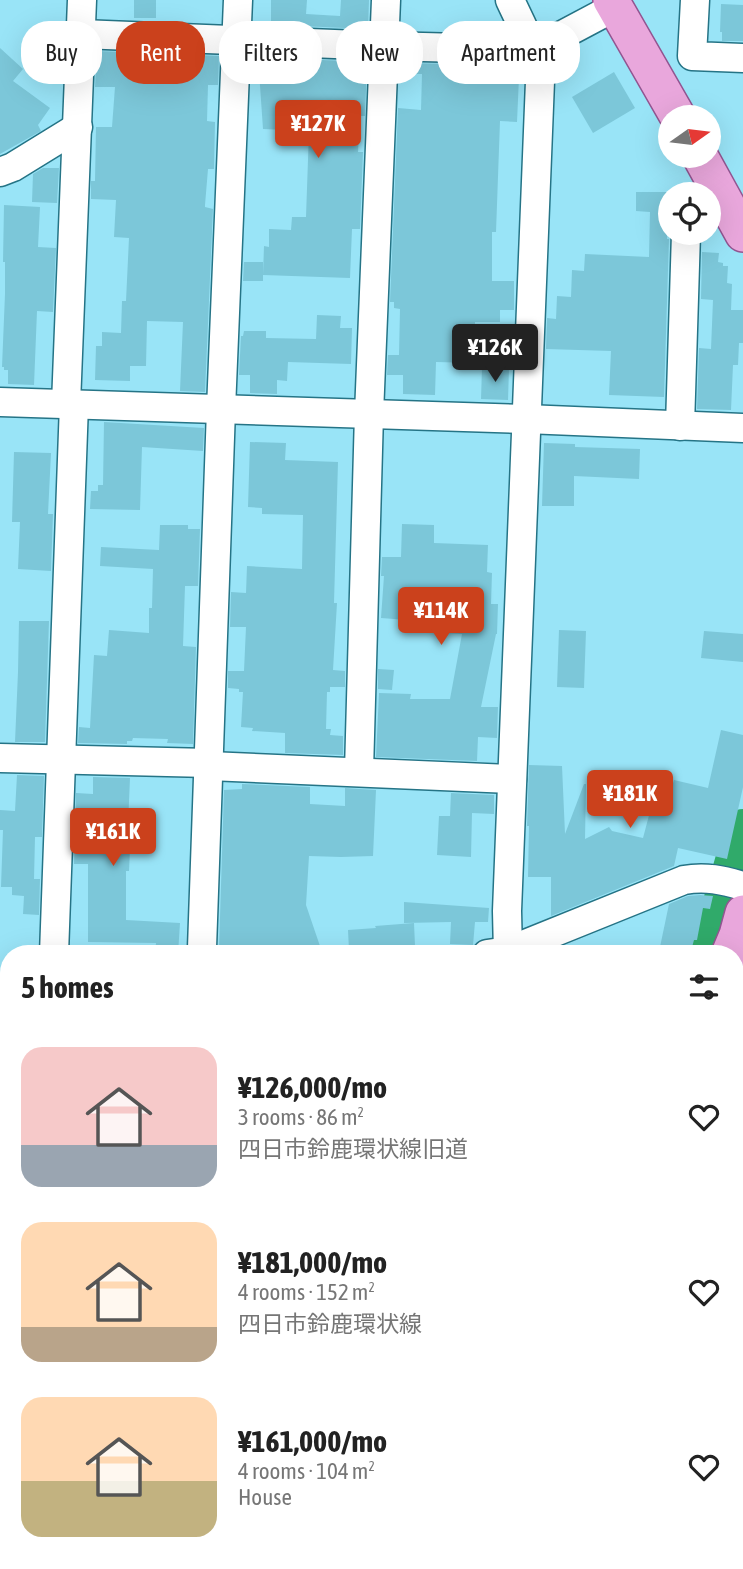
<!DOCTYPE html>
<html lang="en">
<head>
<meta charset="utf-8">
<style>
	:root { --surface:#fff; --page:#f2f2f2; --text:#222; --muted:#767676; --accent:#cb411c }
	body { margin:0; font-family:"Asap Condensed","Noto Sans JP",sans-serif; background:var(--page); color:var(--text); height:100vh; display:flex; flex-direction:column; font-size:26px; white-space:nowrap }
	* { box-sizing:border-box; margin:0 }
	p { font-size:23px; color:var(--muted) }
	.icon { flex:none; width:38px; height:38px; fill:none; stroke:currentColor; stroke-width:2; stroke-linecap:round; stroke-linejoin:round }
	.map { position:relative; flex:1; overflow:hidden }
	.sheet { position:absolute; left:0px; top:945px; width:744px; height:625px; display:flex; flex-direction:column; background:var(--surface); border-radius:28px 28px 0 0; box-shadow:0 7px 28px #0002 }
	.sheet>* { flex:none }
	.banner { position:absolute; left:21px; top:21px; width:702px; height:63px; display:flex; gap:14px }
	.needle { width:46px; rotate:76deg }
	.tools { position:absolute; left:658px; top:105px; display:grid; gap:14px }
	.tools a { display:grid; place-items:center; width:63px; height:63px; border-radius:50%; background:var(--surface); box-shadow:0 7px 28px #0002; font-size:35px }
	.price { position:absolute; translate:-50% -60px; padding:0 16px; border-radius:7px; background:var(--accent); color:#fff; font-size:23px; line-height:46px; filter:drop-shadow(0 2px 4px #0008) }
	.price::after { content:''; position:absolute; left:50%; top:42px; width:21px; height:16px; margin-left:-10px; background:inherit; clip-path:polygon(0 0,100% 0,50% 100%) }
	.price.current { background:#222; color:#fff }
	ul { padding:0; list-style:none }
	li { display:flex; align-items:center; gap:21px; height:175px; padding:0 21px }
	li span { display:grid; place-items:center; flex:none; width:196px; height:140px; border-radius:21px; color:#555 }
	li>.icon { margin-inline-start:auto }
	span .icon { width:84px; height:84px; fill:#fffc; stroke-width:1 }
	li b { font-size:30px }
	h2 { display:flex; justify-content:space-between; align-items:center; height:84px; padding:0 21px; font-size:30px }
	.pill { padding:0 24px; border-radius:28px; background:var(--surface); box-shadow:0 7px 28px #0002; font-size:24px; line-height:63px }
	.pill.current { background:var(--accent); color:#fff }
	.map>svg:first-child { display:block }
</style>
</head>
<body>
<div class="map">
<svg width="743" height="1569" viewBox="0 0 743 1569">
	<rect width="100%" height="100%" fill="#99e4f7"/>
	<path fill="#d3c27f" d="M9,1202V1561H733L734,1569H0V1204Z"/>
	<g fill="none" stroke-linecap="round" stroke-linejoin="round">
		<g stroke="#30aa6a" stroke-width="40">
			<path d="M705,954C721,913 733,872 743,829"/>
			<path d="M735,1415L743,1430"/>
		</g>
	</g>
	<g fill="#7cc7d9">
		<rect x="134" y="0" width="22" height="18"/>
		<path d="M271,0H307L306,14L340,16L341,0H369L368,29L278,25V21H271Z"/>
		<path d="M721,4L743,5V41H722V32H720Z"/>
		<path d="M0,48L23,69L13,81L50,108L38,125L41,131L0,154Z"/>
		<path d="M97,51L219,56L218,85H208L207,121L215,122L214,169H208L205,205V207L213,209L205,392L180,391L183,322L147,321L146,366H130V381L95,380L96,346H102V332L121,333L122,301H126L129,238L114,237L116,200L91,199V181H95L96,127H112L115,87H95Z"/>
		<path d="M252,57L367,62L365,116H360L358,152H363L360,229H352L350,278L263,275L264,246L269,247V229L291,230L292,217H306L309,131L263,129L259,71H252Z"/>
		<path d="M400,63L451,64V74L519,77L517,122L500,121L496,232H492V281H514V310H500V322H475L474,363L436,362L435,395L403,394V375H387L388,355H399L400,309L394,308V302H390L398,108L421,110L422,74H400Z"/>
		<path d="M614,72L635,108L593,133L572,97Z"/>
		<path d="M43,168H59L57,203L32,202L33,174Z"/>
		<path d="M636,192H668L667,239H669L664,397L609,395L611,351L546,349L547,318L556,319L557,296L571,297L572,270L584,271L585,254L649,257L650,212L636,211Z"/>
		<path d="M4,205L40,207L38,247L56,248L53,312L37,311L34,385L8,384V370H4V367H2L5,294V262H3Z"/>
		<path d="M702,252L719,253L718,262L723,263V266H728L727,283L732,284L731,310H743V343H739L738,365H733L731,410L697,409L699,348L711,349L713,300L701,299Z"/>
		<path d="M244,262H263V281H243Z"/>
		<path d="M317,315L341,316L340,328H352L351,364L288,362L287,381L277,380V394L250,393V375H239L241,336H243L244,331H266V338L316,339Z"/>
		<path d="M482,367L509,368L508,400L481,399Z"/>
		<path d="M104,422L204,428L203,451L142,447L140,510L90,509L91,491H98V485H103Z"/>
		<path d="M250,442L286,443L285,460L338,462L334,603H337L333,670L345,671V687H330V692H327L326,729H331L330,735L343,736V755L285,753V733L252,731L253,728L241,727L243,692H239V689L228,688V671H244L246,627H230L231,592L246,593L247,566L302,569L303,515L262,514V508L248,507Z"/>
		<path d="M544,443L575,444V447L640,449L639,479L574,476V506H542Z"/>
		<path d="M14,452L51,453L48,514H53L51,571L18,569L20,522H12Z"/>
		<path d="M402,524L434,525V543L488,545L487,572L492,573L491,604H498L497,634H496L481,707H498L497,738L478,737L477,761L376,757L379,693L411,694L410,699H450L462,634L446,633V623L381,618L384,576H381L382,557H401Z"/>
		<path d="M160,525H188V529H200L198,586H185L183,646L196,647L193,744L167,743L168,739L133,738L132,741H127V744L78,743L79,727L90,728L94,655L107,656L109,630L149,633V608H152L153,569L100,566L101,547L159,550Z"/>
		<path d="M19,621H49L45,742H15L18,672Z"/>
		<path d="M559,630L586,631L584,688L557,687Z"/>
		<path d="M704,631L743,634V662L701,658Z"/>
		<path d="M378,669L394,670L392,690L378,689Z"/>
		<path d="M721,730L743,735V787L727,859L678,848L674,866L551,916V877H528L529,826H527L529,765L562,766L565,834L584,784H586L585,839L609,827L612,831L643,838L656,789H658L660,784L672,786L674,780L708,788Z"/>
		<path d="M17,775L44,776L42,837H35L34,879H40L39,915L23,914L24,896L12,895V887H1L3,830H0V810L15,811Z"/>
		<path d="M93,777L130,778L127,848L130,849L129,871H126V920L180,923L178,954H155L156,943L88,942V864H74L76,793L93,794Z"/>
		<path d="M242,784L310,787V804L345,806V788L376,790L373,856L341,857L309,856L306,905L322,952H317L318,954H217L219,949L224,790L242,789Z"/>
		<path d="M451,793L494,795V814L472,813L471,857L437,855L439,816H450Z"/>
		<path d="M700,895L713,896L710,909L703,908L697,940H694L691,951L686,950L685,952L660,947L669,904L688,896Z"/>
		<path d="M404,902L489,908L488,922H475L473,945L450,944L451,922L404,923Z"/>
		<path d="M414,923L415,946L349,950L348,930L376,928L375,926Z"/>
	</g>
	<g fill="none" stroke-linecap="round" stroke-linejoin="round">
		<g stroke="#257486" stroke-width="31">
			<g id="minor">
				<path d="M695,0L692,56L743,58"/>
				<path d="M81,34L384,46L534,50L615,7"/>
				<path d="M0,172L13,167L78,127"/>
				<path d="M0,402L526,419L743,428"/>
				<path d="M66,404L82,0"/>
				<path d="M680,426L686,233"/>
				<path d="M0,758L209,763"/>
				<path d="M209,766L512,779"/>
				<path d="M359,771L369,414L386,0"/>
				<path d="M202,948L221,409L238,0"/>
				<path d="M54,954L74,404"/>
				<path d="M487,954L508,951L684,880C705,876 723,880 743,886"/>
				<path d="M508,954L507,911L540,81C537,52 522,26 510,0"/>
				<path d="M0,1024H9"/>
				<path d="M735,1464L743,1460"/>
				<path d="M174,1569L178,1561"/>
			</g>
		</g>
		<g stroke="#925591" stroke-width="38">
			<g id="major">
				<path d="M611,0L678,117"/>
				<path d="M700,156L743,234"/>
				<path d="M729,954L737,935L743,913"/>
				<path d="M735,1364L743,1380"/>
			</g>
		</g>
		<g stroke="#6ba8b7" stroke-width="4.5" stroke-dasharray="5 3.5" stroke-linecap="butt">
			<path d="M735,999L743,997"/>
			<path d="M735,1299L743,1297"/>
			<path d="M708,1561L709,1569"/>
		</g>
		<use href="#minor" stroke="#fff" stroke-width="28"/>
		<use href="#major" stroke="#e9a7dc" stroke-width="35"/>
	</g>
</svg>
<div class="tools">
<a><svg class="needle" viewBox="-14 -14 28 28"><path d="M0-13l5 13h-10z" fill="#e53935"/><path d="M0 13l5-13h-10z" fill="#767676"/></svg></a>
<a><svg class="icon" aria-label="locate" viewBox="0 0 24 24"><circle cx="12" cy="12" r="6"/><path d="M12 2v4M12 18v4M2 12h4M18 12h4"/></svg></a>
</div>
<b class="price" style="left:318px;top:160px">¥127K</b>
<b class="price current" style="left:495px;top:384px">¥126K</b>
<b class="price" style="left:441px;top:647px">¥114K</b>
<b class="price" style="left:630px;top:830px">¥181K</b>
<b class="price" style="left:113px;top:868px">¥161K</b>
<div class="banner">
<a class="pill">Buy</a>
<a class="pill current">Rent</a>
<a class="pill">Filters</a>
<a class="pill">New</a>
<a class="pill">Apartment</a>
</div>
<section class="sheet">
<h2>5 homes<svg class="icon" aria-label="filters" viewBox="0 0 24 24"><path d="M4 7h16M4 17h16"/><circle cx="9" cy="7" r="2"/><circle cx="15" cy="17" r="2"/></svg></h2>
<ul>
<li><span style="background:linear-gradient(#f6c9c9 70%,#9aa5b1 0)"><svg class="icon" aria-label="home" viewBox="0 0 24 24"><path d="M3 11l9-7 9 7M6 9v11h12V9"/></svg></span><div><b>¥126,000/mo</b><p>3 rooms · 86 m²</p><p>四日市鈴鹿環状線旧道</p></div><svg class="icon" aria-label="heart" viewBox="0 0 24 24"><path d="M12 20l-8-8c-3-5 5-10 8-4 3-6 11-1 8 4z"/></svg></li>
<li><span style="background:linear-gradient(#ffd9b3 75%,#b9a48a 0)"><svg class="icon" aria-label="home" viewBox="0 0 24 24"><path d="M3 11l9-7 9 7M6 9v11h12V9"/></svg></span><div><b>¥181,000/mo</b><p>4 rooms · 152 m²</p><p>四日市鈴鹿環状線</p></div><svg class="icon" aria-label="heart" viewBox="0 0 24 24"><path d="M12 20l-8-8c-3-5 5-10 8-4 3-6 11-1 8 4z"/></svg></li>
<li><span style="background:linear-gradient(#ffd9b3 60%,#c2b280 0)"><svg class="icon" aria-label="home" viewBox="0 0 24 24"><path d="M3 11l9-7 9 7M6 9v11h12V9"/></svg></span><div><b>¥161,000/mo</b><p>4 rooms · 104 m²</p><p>House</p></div><svg class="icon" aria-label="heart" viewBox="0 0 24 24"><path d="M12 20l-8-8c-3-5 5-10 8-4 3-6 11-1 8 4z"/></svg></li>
</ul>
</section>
</div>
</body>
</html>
